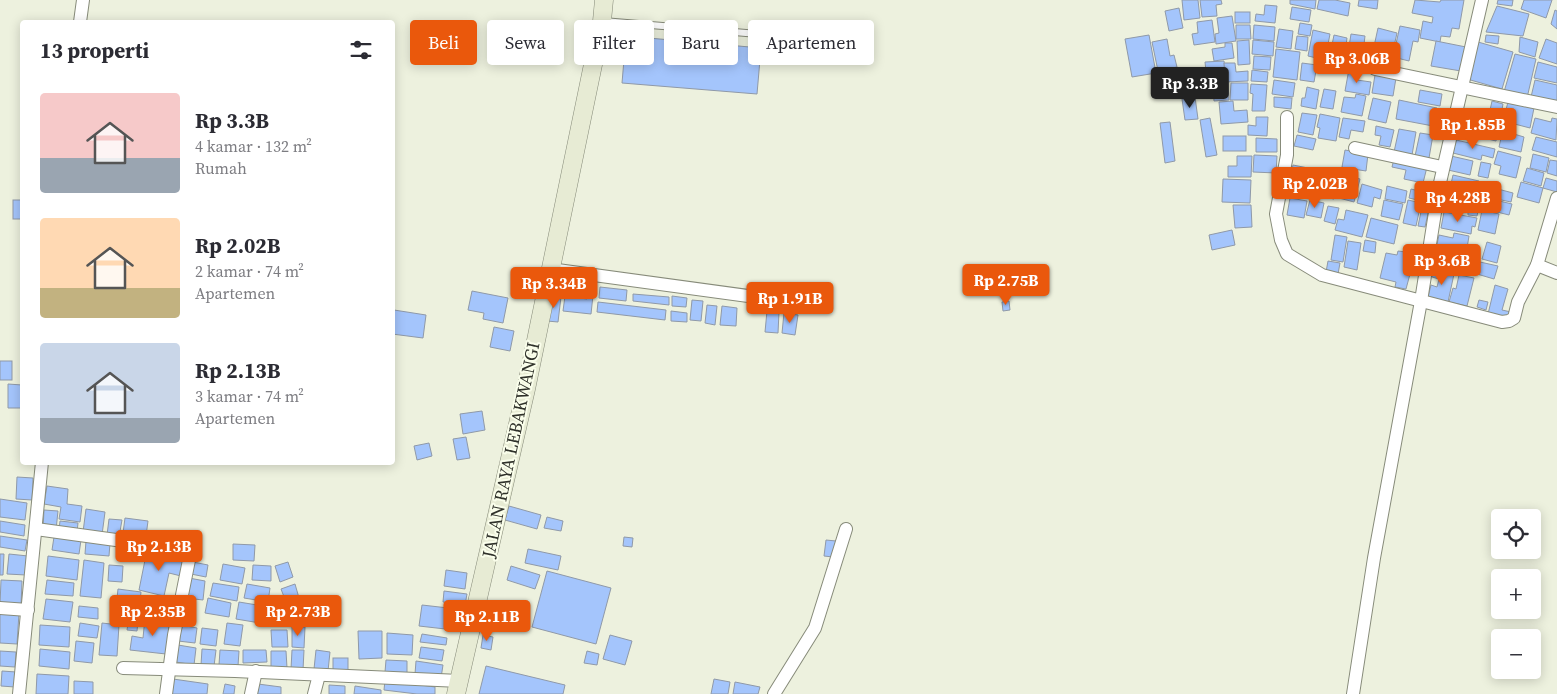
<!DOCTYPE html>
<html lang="id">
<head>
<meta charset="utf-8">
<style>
	:root { --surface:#fff; --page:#f2f2f3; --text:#2b2b33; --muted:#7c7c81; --accent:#ea580c }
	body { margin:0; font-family:"Source Serif 4",serif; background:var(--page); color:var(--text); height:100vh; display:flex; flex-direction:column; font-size:19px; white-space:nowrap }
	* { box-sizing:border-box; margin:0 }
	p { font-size:16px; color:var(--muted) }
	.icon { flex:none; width:28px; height:28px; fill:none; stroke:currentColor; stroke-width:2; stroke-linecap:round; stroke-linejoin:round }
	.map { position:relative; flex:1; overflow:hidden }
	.drawer { position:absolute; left:20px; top:20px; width:375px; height:445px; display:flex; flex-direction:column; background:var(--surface); border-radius:5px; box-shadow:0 2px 12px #0003 }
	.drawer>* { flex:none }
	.guide { position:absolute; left:410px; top:20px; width:475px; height:45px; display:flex; gap:10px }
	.buttons { position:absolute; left:1491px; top:509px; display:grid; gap:10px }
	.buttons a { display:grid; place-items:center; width:50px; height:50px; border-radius:5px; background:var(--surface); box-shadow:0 2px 12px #0003; font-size:25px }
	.price { position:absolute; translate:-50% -42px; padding:0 11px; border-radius:5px; background:var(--accent); color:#fff; font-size:16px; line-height:32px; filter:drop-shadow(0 1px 2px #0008) }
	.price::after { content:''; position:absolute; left:50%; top:30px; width:15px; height:11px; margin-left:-8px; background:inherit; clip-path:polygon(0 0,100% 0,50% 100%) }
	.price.selected { background:#222; color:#fff }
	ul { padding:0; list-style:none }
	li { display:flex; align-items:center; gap:15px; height:125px; padding:0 20px }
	li span { display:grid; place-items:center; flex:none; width:140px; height:100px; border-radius:5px; color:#555 }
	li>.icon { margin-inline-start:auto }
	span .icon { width:60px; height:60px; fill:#fffc; stroke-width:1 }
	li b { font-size:21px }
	h2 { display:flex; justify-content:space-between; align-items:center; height:60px; padding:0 20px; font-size:21px }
	.pill { padding:0 18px; border-radius:5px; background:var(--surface); box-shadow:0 2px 12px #0003; font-size:18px; line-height:45px }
	.pill.selected { background:var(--accent); color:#fff }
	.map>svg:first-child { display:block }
</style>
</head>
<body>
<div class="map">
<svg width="1557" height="694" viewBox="0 0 1557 694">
	<rect width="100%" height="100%" fill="#edf1de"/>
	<g fill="#a4c5fc" stroke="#8f99a8">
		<path d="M1182,0H1198L1200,18L1184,20Z"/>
		<path d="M1200,0H1221L1222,4L1216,5L1217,16L1202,17Z"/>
		<path d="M1290,0H1316L1315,9L1290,4Z"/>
		<path d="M1319,0H1335L1350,3L1348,16L1317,9Z"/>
		<path d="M1359,0H1378L1377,9L1358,6Z"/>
		<path d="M1415,0L1440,2L1441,0H1464L1459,29L1452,28L1450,37L1441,36L1440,42L1420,38L1423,21L1432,23L1433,17L1412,13Z"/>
		<path d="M1498,0H1513L1512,6L1497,4Z"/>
		<path d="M1524,0H1552L1546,18L1521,9Z"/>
		<path d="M1265,5L1277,6L1275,23L1255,21L1256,14L1264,15Z"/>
		<path d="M1497,6L1529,14L1523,36L1486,32Z"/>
		<path d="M1292,7L1311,10L1309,22L1290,19Z"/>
		<path d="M1179,8L1183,28L1169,31L1165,11Z"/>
		<path d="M1555,10L1557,11V29L1551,24Z"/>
		<rect x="1235" y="12" width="15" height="11"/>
		<path d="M1232,16L1236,41L1216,44L1215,34L1219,33L1217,18Z"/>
		<path d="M1212,20L1215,42L1194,45L1192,34L1198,33L1197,22Z"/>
		<path d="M1300,23L1312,25L1310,36L1298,34Z"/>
		<path d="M1236,25H1250L1251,39H1236Z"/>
		<path d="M1254,25L1275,27L1274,41L1253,39Z"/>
		<path d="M1400,26L1420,30L1418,42L1413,41L1409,61L1393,57Z"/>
		<path d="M1378,28L1397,33L1392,55L1373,51Z"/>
		<path d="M1279,29L1293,31L1291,49L1276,47Z"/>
		<path d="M1313,30L1330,34L1325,60L1308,56Z"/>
		<path d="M1351,34L1365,36L1364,44L1368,45L1364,69L1346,66Z"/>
		<path d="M1149,35L1156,73L1132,77L1125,39Z"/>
		<path d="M1334,35L1347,38L1343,67L1336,66L1337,56L1330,55Z"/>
		<path d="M1486,35L1499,36L1498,44L1485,42Z"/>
		<path d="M626,36L761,48L757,94L622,83Z"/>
		<path d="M1297,36L1308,37L1307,51L1295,49Z"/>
		<path d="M1520,37L1538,42L1535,57L1519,52Z"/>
		<path d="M1167,39L1170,56L1174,55L1177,67L1158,71L1152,42Z"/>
		<path d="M1546,39L1557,43V64L1539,58Z"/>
		<path d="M1249,40L1250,64L1238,65L1237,41Z"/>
		<path d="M1253,40L1274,42L1273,56L1252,54Z"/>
		<path d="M1436,41L1466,47L1461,71L1431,66Z"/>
		<path d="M1478,42L1513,52L1502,89L1467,79Z"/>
		<path d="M1225,43H1232L1234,58L1214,61L1212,49L1225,47Z"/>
		<path d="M1276,49L1300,52L1297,80L1273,77Z"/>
		<path d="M1515,54L1536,59L1527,98L1504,92Z"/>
		<path d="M1254,56L1271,57L1270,70L1253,69Z"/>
		<path d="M1224,61L1226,79L1207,81L1205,62Z"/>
		<path d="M1538,62L1557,67V83L1534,78Z"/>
		<path d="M1224,63H1235L1236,72L1248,71V81L1225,82Z"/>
		<path d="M1302,63L1317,65L1314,82L1300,80Z"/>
		<path d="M1349,69L1359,71L1357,80L1371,82L1369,95L1345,91Z"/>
		<path d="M1252,70L1268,72L1267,82L1251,81Z"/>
		<path d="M1375,75L1396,78L1393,96L1372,93Z"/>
		<path d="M1274,80L1295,83L1293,97L1272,94Z"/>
		<path d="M1535,80L1557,85V103L1531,97Z"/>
		<path d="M1228,82L1229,100L1214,101L1213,83Z"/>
		<path d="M1231,83H1248V100H1230Z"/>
		<path d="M1251,84L1267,85L1265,111H1252L1253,94L1250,93Z"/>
		<path d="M1307,87L1319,90L1316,109L1301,106L1302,98H1305Z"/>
		<path d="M1324,89L1336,91L1333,109L1320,107Z"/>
		<path d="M1420,90L1442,94L1440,106L1418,102Z"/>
		<path d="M1356,94L1366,96L1362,116L1341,112L1344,97L1355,98Z"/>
		<path d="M1195,97L1198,119L1185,120L1182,99Z"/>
		<path d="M1274,97L1292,98L1291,109L1274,107Z"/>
		<path d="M1373,98L1391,102L1386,123L1368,119Z"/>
		<path d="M1399,100L1437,108L1433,126L1396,119Z"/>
		<path d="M1233,101L1234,111L1247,110L1248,122L1221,124L1219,102Z"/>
		<path d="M1492,101L1503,104L1496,141L1484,138Z"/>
		<path d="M1508,102L1534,108L1530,128L1503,121Z"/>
		<path d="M1302,113L1317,115L1313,135L1298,132Z"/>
		<path d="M1320,114L1340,118L1336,141L1318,138L1320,128L1317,127Z"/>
		<path d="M1256,117H1268L1267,136L1248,135V125L1256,126Z"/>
		<path d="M1210,118L1217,155L1206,157L1200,120Z"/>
		<path d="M1343,118L1365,121L1363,132L1351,130L1349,139L1339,137Z"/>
		<path d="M1535,118L1551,122L1552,118L1557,119L1556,140L1531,133Z"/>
		<path d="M1170,122L1175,161L1165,163L1160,123Z"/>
		<path d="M1504,125L1515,127L1514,134L1524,137L1521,152L1499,147Z"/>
		<path d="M1376,126L1394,130L1390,147L1379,145L1381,136L1375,135Z"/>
		<path d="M1399,129L1416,132L1412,155L1394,152Z"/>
		<path d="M1420,133L1433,135L1429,158L1415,156Z"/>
		<path d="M1297,135L1316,139L1313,150L1294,146Z"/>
		<rect x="1223" y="136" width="23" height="15"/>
		<path d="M1536,137L1557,142V157L1532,150Z"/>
		<path d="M1256,138L1277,139V152H1256Z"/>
		<path d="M1456,140L1495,149L1493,158L1482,155L1481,160L1453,153Z"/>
		<path d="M1345,150L1368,154L1366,171L1353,169L1352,172L1345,170V168L1342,167Z"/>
		<path d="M1498,151L1521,157L1516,178L1499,174L1501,166L1494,164Z"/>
		<path d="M1533,154L1549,158L1546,172L1530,168Z"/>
		<path d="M1254,155L1277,156L1276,173L1253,172Z"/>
		<path d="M1237,156H1252L1251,177H1228V166H1237Z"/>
		<path d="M1451,156L1473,161L1470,175L1448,170Z"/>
		<path d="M1394,159L1427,167L1423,183L1404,179L1406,170L1392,167Z"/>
		<path d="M1550,160L1557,161V176L1547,173Z"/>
		<path d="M1481,162L1491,164L1488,178L1478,176Z"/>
		<path d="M1293,165L1308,168L1303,194L1287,191Z"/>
		<path d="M1527,168L1544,173L1541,186L1523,181Z"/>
		<path d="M1311,169L1323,172L1317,198L1306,195Z"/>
		<path d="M1324,173L1339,177L1334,199L1319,196Z"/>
		<path d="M1345,175L1360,179L1354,202L1339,198Z"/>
		<path d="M1453,175L1479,181L1475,199L1449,193Z"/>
		<path d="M1546,178L1557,181V192L1543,188Z"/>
		<path d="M1223,179L1251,180L1250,203L1222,202Z"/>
		<path d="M1521,182L1543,188L1539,203L1517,197Z"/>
		<path d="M1362,184L1382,190L1380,199L1374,197L1372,207L1357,203Z"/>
		<path d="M1387,186L1407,191L1405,203L1385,199Z"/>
		<path d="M1494,188L1513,193L1511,202L1492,198Z"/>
		<path d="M1411,189L1427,193L1426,202L1409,198Z"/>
		<path d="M1452,197L1480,202L1477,216L1468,215V211L1450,208Z"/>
		<path d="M1290,198L1307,201L1304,218L1287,215Z"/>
		<path d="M1491,199L1512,204L1509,215L1489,210Z"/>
		<rect x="13" y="200" width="9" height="19"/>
		<path d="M1310,200L1324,203L1321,218L1306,215Z"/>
		<path d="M1384,200L1403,204L1399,220L1381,216Z"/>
		<path d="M1408,200L1421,203L1416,226L1403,223Z"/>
		<path d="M1233,205H1251L1252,227L1235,228Z"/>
		<path d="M1328,206L1339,208L1335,224L1324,221Z"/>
		<path d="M1422,207L1429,209L1425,227L1418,226Z"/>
		<path d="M1346,210L1368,215L1362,237L1335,230L1338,219L1344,220Z"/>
		<path d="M1482,210L1499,214L1495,234L1478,230Z"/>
		<path d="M1444,212L1477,218L1475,227L1472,226L1471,234L1441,228Z"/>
		<path d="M1371,218L1398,225L1394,244L1366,237Z"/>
		<path d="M1232,230L1235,245L1212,250L1209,235Z"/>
		<path d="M1454,233L1469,236L1466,254L1436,249L1439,235L1453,238Z"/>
		<path d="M1335,235L1347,237L1343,262L1331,260Z"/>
		<path d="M1365,240L1376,242L1375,253L1363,251Z"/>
		<path d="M1348,241L1361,243L1357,270L1344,267Z"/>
		<path d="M1487,242L1501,246L1497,263L1482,259Z"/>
		<path d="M1398,251L1406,252L1405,257L1410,258L1407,273L1410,274L1406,289L1395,287L1396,282L1380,278L1386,253L1397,255Z"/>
		<path d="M1450,253L1456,254L1453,271L1435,268L1437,254L1450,256Z"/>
		<path d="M1458,255L1475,258L1473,273L1455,269Z"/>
		<path d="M1328,261L1340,263L1338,274L1326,272Z"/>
		<path d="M1480,262L1498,266L1494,279L1477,274Z"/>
		<path d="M1434,269L1454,274L1448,302L1428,297L1431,285L1437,287L1439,279L1432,277Z"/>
		<path d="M1459,275L1474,278L1467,306L1449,302L1453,288L1456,289Z"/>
		<path d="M561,281L585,285L583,295L560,291Z"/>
		<path d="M588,285L594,286L591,314L563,311L565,296L587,299Z"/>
		<path d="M1495,285L1508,289L1502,310L1511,312L1509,320L1488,314Z"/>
		<path d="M600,287L627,290L626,301L599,298Z"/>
		<path d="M472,291L508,298L503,323L483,319L484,313L468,310Z"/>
		<path d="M633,294L669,297V305L633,301Z"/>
		<path d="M550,296L561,297L558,322L547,321Z"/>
		<path d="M672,296L687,298L686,307L672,306Z"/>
		<path d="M692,300L703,301L701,321L690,320Z"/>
		<path d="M1479,300L1488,302L1486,310L1477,307Z"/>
		<path d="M1009,301L1010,310L1003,311L1002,302Z"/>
		<path d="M598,302L666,310L665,320L597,312Z"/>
		<path d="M707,305L717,306L715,325L705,323Z"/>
		<path d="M722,306L737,308L736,326L720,325Z"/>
		<path d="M394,310L426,315L423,338L392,334Z"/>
		<path d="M671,311L687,313V322L671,321Z"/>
		<path d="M767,311L779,312L778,333L765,332Z"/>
		<path d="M784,313L798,315L795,335L782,333Z"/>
		<path d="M494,327L514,331L510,351L490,347Z"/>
		<rect x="0" y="361" width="12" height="19"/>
		<path d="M8,384L22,385V408H8Z"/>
		<path d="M482,411L485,430L463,434L460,414Z"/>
		<path d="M466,437L470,458L457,460L453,439Z"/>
		<path d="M429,443L432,456L417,460L414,446Z"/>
		<path d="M17,477L33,478L32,500L16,499Z"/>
		<path d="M47,486L68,489L67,504L82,506L80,522L59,519L61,507L44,504Z"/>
		<path d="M0,499L27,503L25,520L0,517Z"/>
		<path d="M509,506L541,515L537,529L505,520Z"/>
		<path d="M86,509L105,512L102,535L83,532Z"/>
		<path d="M44,510L58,511L56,530L43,529Z"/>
		<path d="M547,517L563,521L561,531L544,528Z"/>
		<path d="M125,518L148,521L146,536L123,533Z"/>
		<path d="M109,519L122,520L119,537L107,535Z"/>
		<path d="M0,521L25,525L24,536L0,532Z"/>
		<path d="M60,521L78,523L77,532L59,530Z"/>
		<path d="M0,536L27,540L25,551L0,547Z"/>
		<path d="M54,537L81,540L79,554L52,550Z"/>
		<path d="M624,537L633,538L632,547L623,546Z"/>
		<path d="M826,540L836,541L833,557L824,556Z"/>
		<path d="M86,541L110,543L109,556L85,554Z"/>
		<path d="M233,544L255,545L254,561L233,560Z"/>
		<path d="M528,549L561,556L558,570L525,563Z"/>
		<path d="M147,550L184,558L181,576L169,573L164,596L139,590Z"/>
		<path d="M0,554H4L3,575H0Z"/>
		<path d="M9,554L28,556L26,575L7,574Z"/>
		<path d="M48,556L79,560L77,580L46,576Z"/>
		<path d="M84,560L104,563L101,598L80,596Z"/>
		<path d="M193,562L208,565L206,577L191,574Z"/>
		<path d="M288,562L293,577L280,582L275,566Z"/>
		<path d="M223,564L245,568L242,584L220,580Z"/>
		<path d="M109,565L123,566L122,582L108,581Z"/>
		<path d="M253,565L271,566V581L252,580Z"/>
		<path d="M511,566L540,575L535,589L507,580Z"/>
		<path d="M446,570L467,573L465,589L444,586Z"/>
		<path d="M547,571L611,588L596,644L532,627Z"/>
		<path d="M189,578L205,581L203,600L186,598Z"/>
		<path d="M1,580L22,581L21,606L0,605Z"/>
		<path d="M47,580L74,583L73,596L45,594Z"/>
		<path d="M213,583L239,587L237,601L210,596Z"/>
		<path d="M247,584L270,588L268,602L244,598Z"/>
		<path d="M295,584L299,598L286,602L281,589Z"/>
		<path d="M118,589L141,592L137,631L127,630L129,617L115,616Z"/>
		<path d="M444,591L467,594L465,605L443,602Z"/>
		<path d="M147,598L173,602L171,617L145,613Z"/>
		<path d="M208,598L231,603L229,617L205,613Z"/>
		<path d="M46,599L73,602L70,622L43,619Z"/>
		<path d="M239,602L263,606L260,623L236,619Z"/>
		<path d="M422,605L457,609L454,630L419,626Z"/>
		<path d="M79,606L98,608V619L78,617Z"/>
		<path d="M0,612L19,613L17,644L0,643Z"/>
		<path d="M145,618L170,621L166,654L130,650L132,636L143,638Z"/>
		<path d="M80,623L99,626L97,638L78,636Z"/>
		<path d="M102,623L119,625L117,656L99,655Z"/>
		<path d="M227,623L243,625L240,646L224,644Z"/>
		<path d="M40,625L70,627L69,647L39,645Z"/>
		<path d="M181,625L197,628L195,643L178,641Z"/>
		<path d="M292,627H305L304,648L292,647Z"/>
		<path d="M202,628L218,630L216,646L200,644Z"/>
		<path d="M271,630H287L288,647H272Z"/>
		<path d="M358,631H382V658L359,659Z"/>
		<path d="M387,633L413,635L412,655L387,654Z"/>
		<path d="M422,634L447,638L446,645L420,642Z"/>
		<path d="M483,635L493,637L491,650L481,648Z"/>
		<path d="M610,635L632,641L625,665L603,659Z"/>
		<path d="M76,641L94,643L92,663L74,661Z"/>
		<path d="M178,645L196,648L194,665L176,662Z"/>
		<path d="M421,647L444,650L442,661L419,658Z"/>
		<path d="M40,649L70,652L69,669L39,666Z"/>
		<path d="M202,649L216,650L214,666L201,665Z"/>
		<path d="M220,650L239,651L238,666L219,665Z"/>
		<path d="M243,650H266L267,662L243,663Z"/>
		<path d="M292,650H304L303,670L291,669Z"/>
		<path d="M316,650L330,652L328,671L314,669Z"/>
		<path d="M0,651L16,652L15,667L0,666Z"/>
		<path d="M271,651H286L287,668L271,669Z"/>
		<path d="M587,651L599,654L597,665L584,663Z"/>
		<rect x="333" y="658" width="15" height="12"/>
		<path d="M386,660L407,661V673L385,672Z"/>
		<path d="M416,661L443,665L441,678L415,674Z"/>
		<path d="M486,666L565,685L563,694H479Z"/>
		<path d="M2,671L16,672L15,687L1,686Z"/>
		<path d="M37,674L69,676L68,694H36Z"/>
		<path d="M173,679L208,684L207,694H171Z"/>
		<path d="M714,679L730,682L728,694H711Z"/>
		<path d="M385,680L435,687V694H417L384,690Z"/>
		<path d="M74,681L93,682V694H74Z"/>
		<path d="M735,682L760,687L758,694H733Z"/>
		<path d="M225,684L235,686L234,694H223Z"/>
		<path d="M258,684L281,687V694H257Z"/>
		<path d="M329,685L345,686V694H329Z"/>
		<path d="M355,686L381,690V694H354Z"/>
	</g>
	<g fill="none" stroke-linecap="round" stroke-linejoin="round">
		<g stroke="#878b7a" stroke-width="8">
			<path id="lane" d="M603,21L758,34"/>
		</g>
		<g stroke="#878b7a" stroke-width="14">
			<g id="street">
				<path d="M80,22L83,0"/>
				<path d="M1375,69L1557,107"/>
				<path d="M1287,117V155L1276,214L1281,240L1287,254L1322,275L1502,322L1509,321L1514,318L1518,302L1537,265L1557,198"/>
				<path d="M1355,148L1442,167"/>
				<path d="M1537,265L1557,273"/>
				<path d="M550,269L792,302"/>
				<path d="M36,529L174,548L187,554L189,560L174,635L166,694"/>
				<path d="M0,608L28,610"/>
				<path d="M123,668L235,671L460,681"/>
				<path d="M19,694L42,462"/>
				<path d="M251,694L256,671"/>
				<path d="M314,694L319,675"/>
				<path d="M774,694L815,628L846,529"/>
				<path d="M1353,694L1374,558L1421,301L1439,187L1482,0"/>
			</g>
		</g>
		<g stroke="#878b7a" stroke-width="19">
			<path id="secondary" d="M456,694L526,389L602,21L604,0"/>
		</g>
		<use href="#lane" stroke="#fff" stroke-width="6"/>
		<use href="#street" stroke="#fff" stroke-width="12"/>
		<use href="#secondary" stroke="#e7ebd4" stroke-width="18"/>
	</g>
	<g text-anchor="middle" stroke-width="4" stroke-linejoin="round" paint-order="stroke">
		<g font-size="18" fill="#2f312a" stroke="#fafeeb">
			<text transform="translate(511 450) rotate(-78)" y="6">JALAN RAYA LEBAKWANGI</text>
		</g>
	</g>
</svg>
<div class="buttons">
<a><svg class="icon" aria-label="locate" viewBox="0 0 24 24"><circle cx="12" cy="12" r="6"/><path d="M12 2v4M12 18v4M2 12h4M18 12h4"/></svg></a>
<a>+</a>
<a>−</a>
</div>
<b class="price" style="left:1357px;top:84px">Rp 3.06B</b>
<b class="price selected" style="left:1190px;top:109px">Rp 3.3B</b>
<b class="price" style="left:1473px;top:150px">Rp 1.85B</b>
<b class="price" style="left:1315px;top:209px">Rp 2.02B</b>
<b class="price" style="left:1458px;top:223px">Rp 4.28B</b>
<b class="price" style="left:1442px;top:286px">Rp 3.6B</b>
<b class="price" style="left:1006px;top:306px">Rp 2.75B</b>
<b class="price" style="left:554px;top:309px">Rp 3.34B</b>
<b class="price" style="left:790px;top:324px">Rp 1.91B</b>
<b class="price" style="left:159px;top:572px">Rp 2.13B</b>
<b class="price" style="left:153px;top:637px">Rp 2.35B</b>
<b class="price" style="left:298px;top:637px">Rp 2.73B</b>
<b class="price" style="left:487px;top:642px">Rp 2.11B</b>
<div class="guide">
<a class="pill selected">Beli</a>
<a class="pill">Sewa</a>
<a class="pill">Filter</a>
<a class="pill">Baru</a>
<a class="pill">Apartemen</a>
</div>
<section class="drawer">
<h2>13 properti<svg class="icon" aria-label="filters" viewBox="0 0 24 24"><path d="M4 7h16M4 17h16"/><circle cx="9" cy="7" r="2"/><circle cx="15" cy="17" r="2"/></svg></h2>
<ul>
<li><span style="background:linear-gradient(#f6c9c9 65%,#9aa5b1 0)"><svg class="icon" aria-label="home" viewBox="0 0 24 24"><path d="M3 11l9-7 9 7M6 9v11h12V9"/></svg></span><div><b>Rp 3.3B</b><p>4 kamar · 132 m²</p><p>Rumah</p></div></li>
<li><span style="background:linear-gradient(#ffd9b3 70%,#c2b280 0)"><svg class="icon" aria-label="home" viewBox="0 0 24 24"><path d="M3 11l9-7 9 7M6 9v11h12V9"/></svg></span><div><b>Rp 2.02B</b><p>2 kamar · 74 m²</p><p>Apartemen</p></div></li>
<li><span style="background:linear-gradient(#c9d6e8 75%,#9aa5b1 0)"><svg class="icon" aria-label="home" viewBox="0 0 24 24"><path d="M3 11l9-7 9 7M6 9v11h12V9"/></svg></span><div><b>Rp 2.13B</b><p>3 kamar · 74 m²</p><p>Apartemen</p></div></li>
</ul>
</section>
</div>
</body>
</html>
